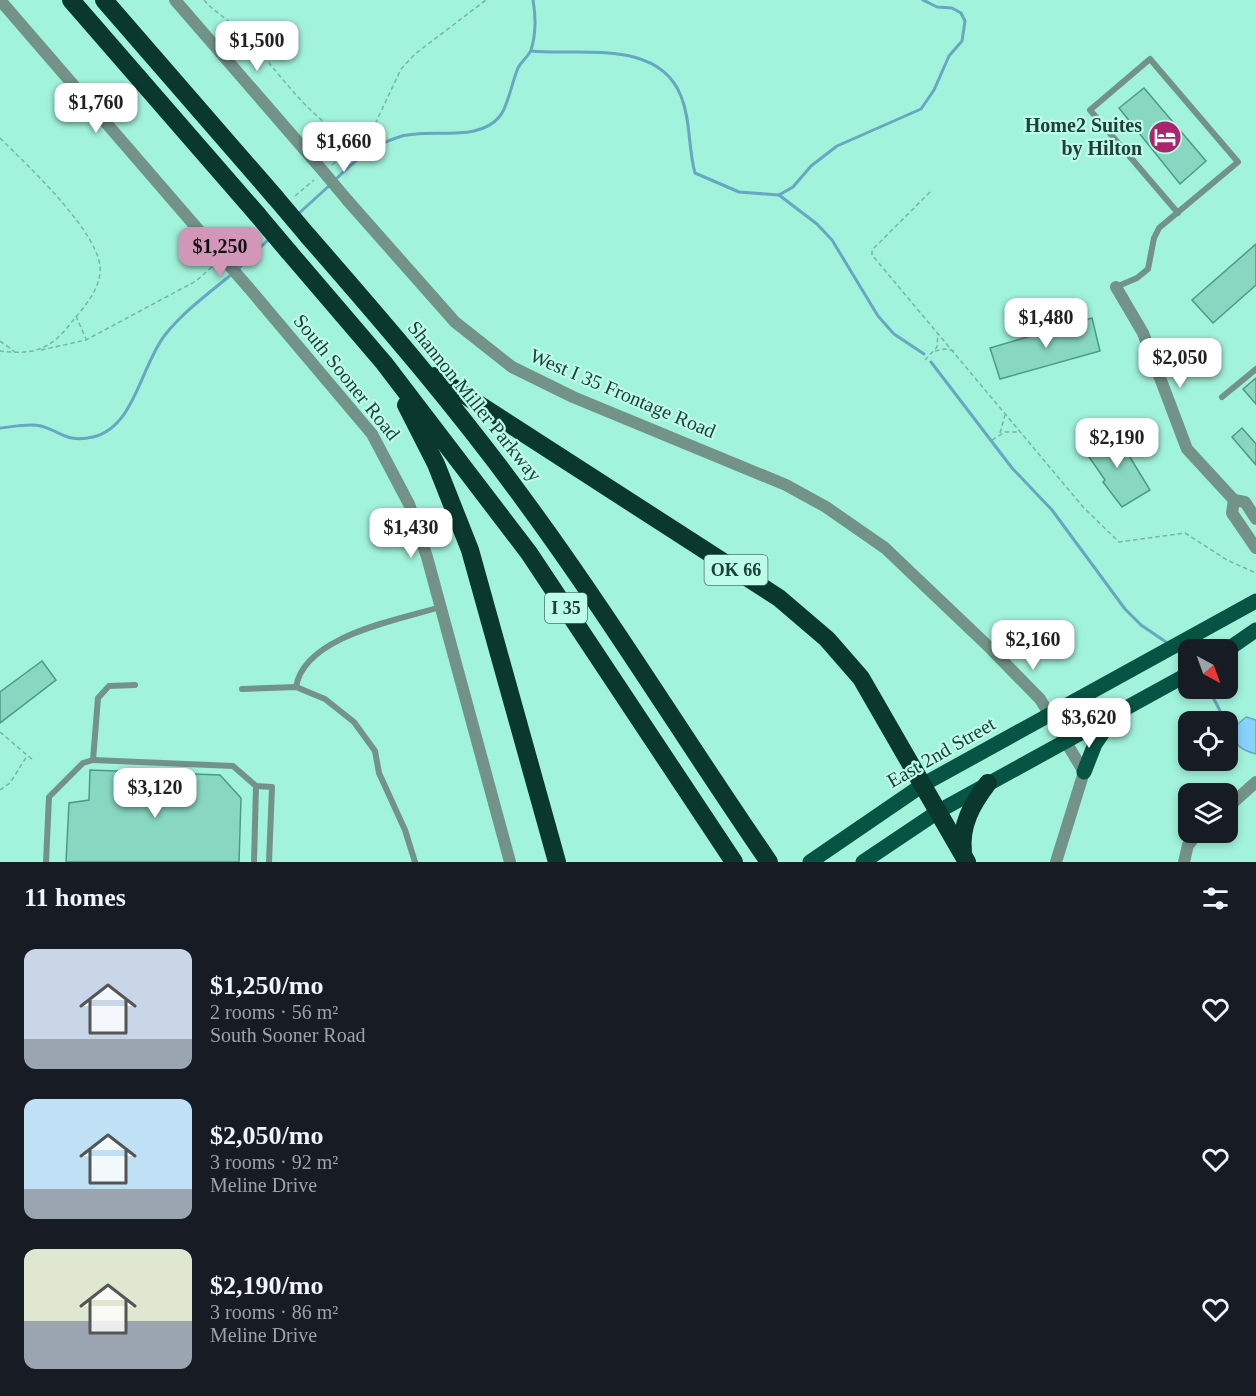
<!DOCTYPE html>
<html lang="en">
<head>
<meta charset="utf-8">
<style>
	:root { --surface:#171b24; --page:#20242c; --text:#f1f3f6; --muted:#9ea1a6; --accent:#d296b8 }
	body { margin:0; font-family:"Times New Roman",serif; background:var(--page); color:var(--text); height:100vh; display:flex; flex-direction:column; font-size:22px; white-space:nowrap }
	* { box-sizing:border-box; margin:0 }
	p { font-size:20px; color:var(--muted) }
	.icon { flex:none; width:33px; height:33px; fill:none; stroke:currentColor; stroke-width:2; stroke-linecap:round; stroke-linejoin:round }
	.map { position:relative; height:862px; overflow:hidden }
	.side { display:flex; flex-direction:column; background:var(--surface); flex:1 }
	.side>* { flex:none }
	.needle { width:39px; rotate:139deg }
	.buttons { position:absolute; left:1178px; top:639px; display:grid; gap:12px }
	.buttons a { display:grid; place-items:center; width:60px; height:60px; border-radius:12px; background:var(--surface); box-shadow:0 3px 9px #0003; font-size:30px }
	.price { position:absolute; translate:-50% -51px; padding:0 14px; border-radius:12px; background:#fff; color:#222; font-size:20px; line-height:39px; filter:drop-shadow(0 2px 3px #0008) }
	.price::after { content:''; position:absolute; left:50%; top:36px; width:18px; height:14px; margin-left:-9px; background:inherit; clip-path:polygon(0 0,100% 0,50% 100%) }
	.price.active { background:var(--accent); color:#111 }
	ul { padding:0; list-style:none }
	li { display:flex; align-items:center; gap:18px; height:150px; padding:0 24px }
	li span { display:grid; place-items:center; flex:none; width:168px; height:120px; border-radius:12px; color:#555 }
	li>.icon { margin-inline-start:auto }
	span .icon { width:72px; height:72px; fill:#fffc; stroke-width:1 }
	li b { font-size:26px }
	h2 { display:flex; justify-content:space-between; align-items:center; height:72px; padding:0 24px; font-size:26px }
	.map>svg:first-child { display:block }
</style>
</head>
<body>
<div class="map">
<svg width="1256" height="862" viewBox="0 0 1256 862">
	<rect width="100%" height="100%" fill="#a2f3db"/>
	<path fill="#87d3fd" stroke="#68a7c2" stroke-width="1.5" d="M1246,717L1256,720V754C1239,749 1236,746 1231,730Z"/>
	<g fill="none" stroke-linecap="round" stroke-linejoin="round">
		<g stroke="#68a7c2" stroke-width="3">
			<path d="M531,51C579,56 658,38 681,96C691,121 688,148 695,173L739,192L779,195L793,187L811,166L837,146L921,109L934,90L949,56L962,41L965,21L961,13L952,8L937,7L923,0"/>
			<path d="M334,181C353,162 373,145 399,137C429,127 478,144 500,116C508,106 512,82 518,68C521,62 528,57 531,50C536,34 536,17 533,0"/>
			<path d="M779,195L817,224L832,240L878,316L894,334L924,354"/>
			<path d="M297,215L330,185"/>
			<path d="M237,270L269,239"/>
			<path d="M931,362L1012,468L1052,510L1125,609L1141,625L1166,642"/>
			<path d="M0,428C13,427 28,423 41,426C62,432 67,443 93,437C135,427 141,365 165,335C183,312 209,293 232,274"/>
			<path d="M1180,652L1188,658"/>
			<path d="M1208,688L1226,722"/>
			<path d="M1227,722L1237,728"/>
		</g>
	</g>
	<g fill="#88d8c1" stroke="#4b9c87" stroke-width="1.5">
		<path d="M1144,88L1206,161L1180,184L1119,108Z"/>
		<path d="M1256,244V285L1213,323L1192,300Z"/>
		<path d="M1092,318L1100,351L1000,379L990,348Z"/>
		<path d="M1256,378V404L1243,389Z"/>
		<path d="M1242,428L1256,444V465L1232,437Z"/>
		<path d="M1114,431L1150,490L1122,507L1103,482L1105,480L1085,451L1089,447L1087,444L1106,433L1107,436Z"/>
		<path d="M42,661L56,680L0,723V692Z"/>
		<path d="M90,770L220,775L241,798L239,862H66L69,803L89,800Z"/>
	</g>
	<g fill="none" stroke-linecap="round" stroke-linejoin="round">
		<g stroke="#76b7a4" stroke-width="1.5" stroke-dasharray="4.5 3" stroke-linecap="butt">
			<path d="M204,0C215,13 230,20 242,33C274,63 315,132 359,140"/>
			<path d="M0,138C25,163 104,236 100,272C99,291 83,308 71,323C50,350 34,355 0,351"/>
			<path d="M332,165L361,140L376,122L401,69L415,54L486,0"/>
			<path d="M930,192L872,250V255L1084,508L1119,542L1185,533L1227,560L1256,573"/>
			<path d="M295,196L314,180"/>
			<path d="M231,251L253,232"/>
			<path d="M76,316L86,339"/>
			<path d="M0,341L15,352"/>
			<path d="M41,350L86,340L196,281L214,265"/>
			<path d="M935,351L945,349L954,351"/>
			<path d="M925,360L937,347L938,333"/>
			<path d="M1000,433L1005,415"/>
			<path d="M992,440L1005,432H1019"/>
			<path d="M0,732L34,761"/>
			<path d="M0,790L10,783L27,756"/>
		</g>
		<g stroke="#739389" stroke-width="6">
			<path d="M1116,287L1137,278L1148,269L1154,238L1159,228L1238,162L1150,59L1090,110L1178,213"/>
			<path d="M1222,397L1256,369"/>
			<path d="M296,687C304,636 398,620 440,607"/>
			<path d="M242,689L296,687L325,699L354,722L375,751L379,773L405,830L415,862"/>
			<path d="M93,760L233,766L256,786L272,787L269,862"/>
			<path d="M46,862L49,797L83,763L93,760L98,698L109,686L135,685"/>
			<path d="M254,862L256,786"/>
		</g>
		<g stroke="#739389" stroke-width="12">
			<path d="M1116,287L1143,333L1187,449L1234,500L1245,502L1256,519"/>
			<path d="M1234,500L1232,513L1256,548"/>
			<path d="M1227,808L1256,782"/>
			<path d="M1184,862L1188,845L1199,832"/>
		</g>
		<g stroke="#739389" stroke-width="12">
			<path d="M0,0L215,249"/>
			<path d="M175,0L317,164"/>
			<path d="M348,201L455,322L512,367L573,397L786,485L826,507L885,548L989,647L1040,699L1084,772L1056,862"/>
			<path d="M248,287L372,434L409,504L427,557L510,862"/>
		</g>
		<g stroke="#075444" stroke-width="15">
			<path d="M1227,650L1256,630"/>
			<path d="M1084,772L1095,744L1112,719"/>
			<path d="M810,862L924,784L1256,601"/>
			<path d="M863,862L939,811L1188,674"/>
		</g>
		<g stroke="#0b382e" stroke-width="18">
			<path d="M71,0L257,214"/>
			<path d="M104,0L275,197"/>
			<path d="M308,236C384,323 459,410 527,504C612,620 687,743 769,862"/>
			<path d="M289,252L384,363L529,553L734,862"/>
			<path d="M435,376L779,598L827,639L861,678L967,862"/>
			<path d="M406,405L436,464L470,550L557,862"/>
			<path d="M963,852C960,825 972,804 988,783"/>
		</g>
		<g stroke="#739389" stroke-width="12">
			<path d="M317,164L348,201"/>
			<path d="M215,249L248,287"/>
		</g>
		<g stroke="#0b382e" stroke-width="18">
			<path d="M275,197L308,236"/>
			<path d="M257,214L289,252"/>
		</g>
	</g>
	<defs>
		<g id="hotel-disc" transform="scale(1.725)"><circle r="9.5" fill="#ab256c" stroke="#bdfce9"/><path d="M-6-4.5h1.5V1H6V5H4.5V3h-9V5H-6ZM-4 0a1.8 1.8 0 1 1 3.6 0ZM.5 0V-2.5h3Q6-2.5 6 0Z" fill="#fff"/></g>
	</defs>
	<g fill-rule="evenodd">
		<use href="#hotel-disc" x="1165" y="137"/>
	</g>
	<g text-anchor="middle" stroke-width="4.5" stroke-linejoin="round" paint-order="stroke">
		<g fill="#bdfce9" stroke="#4e786c" stroke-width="1.5">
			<rect x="704.5" y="555" width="63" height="30" rx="4.5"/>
			<rect x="545" y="593" width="42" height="30" rx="4.5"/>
		</g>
		<g font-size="18" font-weight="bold" fill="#1e4037">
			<text x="736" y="576">OK 66</text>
			<text x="566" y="614">I 35</text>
		</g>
		<g font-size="20" font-weight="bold" fill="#1e4037" stroke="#bdfce9" text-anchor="end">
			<text x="1142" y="132">Home2 Suites<tspan x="1142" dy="23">by Hilton</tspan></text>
		</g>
		<g font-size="20" fill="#1e4037" stroke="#bdfce9">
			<text transform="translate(347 377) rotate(51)" y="7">South Sooner Road</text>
			<text transform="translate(623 393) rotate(23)" y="7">West I 35 Frontage Road</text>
			<text transform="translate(475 401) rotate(51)" y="7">Shannon Miller Parkway</text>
			<text transform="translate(941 752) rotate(-30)" y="7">East 2nd Street</text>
		</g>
	</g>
</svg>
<div class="buttons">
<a><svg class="needle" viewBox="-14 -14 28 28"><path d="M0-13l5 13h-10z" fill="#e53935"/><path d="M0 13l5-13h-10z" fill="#9ea1a6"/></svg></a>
<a><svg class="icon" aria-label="locate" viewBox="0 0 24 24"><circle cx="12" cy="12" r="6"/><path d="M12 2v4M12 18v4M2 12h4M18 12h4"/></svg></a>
<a><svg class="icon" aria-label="layers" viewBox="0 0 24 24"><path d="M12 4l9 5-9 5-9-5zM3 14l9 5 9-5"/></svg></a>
</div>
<b class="price" style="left:257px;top:72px">$1,500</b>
<b class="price" style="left:96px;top:134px">$1,760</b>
<b class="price" style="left:344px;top:173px">$1,660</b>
<b class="price active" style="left:220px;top:278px">$1,250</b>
<b class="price" style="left:1046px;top:349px">$1,480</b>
<b class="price" style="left:1180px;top:389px">$2,050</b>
<b class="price" style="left:1117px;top:469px">$2,190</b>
<b class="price" style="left:411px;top:559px">$1,430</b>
<b class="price" style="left:1033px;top:671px">$2,160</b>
<b class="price" style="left:1089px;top:749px">$3,620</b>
<b class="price" style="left:155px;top:819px">$3,120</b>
</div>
<section class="side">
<h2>11 homes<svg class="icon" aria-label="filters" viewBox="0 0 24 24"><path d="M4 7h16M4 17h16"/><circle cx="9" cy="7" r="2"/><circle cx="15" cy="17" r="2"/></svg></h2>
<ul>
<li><span style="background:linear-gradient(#c9d6e8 75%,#9aa5b1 0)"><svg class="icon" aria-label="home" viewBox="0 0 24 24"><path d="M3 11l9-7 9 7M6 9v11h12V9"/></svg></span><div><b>$1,250/mo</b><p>2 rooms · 56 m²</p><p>South Sooner Road</p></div><svg class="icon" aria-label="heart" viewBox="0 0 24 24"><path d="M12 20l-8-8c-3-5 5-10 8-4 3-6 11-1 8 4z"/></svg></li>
<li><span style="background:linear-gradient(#bfe0f5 75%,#9aa5b1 0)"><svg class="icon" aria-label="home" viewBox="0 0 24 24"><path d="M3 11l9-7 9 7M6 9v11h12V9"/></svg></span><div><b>$2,050/mo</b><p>3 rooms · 92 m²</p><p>Meline Drive</p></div><svg class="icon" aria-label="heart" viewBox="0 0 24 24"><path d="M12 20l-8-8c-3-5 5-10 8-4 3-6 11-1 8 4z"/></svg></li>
<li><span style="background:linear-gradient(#dfe7d0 60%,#9aa5b1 0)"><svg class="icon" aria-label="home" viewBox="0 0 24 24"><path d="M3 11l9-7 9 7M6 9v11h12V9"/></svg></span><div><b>$2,190/mo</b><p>3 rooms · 86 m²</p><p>Meline Drive</p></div><svg class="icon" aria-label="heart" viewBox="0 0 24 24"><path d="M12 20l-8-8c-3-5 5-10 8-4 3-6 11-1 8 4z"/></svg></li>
</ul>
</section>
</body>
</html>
